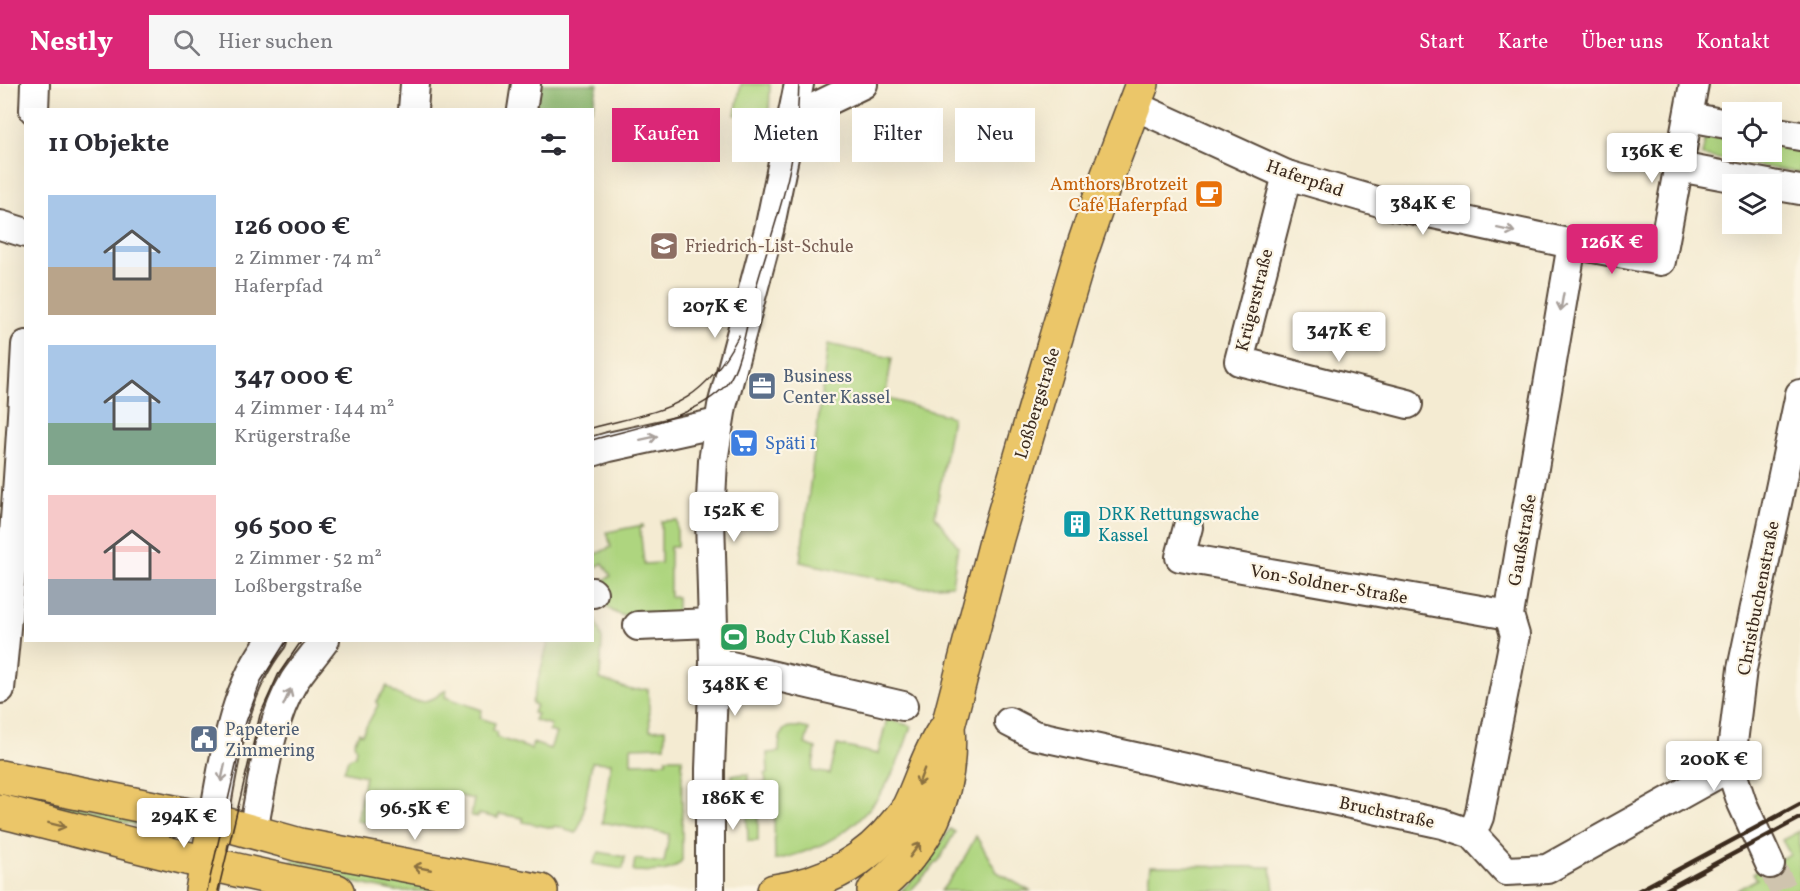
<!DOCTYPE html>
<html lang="de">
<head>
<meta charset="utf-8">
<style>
	:root { --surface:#fff; --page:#f7f7f7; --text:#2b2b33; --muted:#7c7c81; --accent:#db2777 }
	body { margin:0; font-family:Vollkorn,serif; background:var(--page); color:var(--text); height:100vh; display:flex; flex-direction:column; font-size:22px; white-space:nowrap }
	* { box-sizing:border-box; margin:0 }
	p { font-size:20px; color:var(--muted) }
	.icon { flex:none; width:33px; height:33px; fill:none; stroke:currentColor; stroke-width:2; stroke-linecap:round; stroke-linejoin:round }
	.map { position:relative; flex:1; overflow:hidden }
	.side { position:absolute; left:24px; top:24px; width:570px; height:534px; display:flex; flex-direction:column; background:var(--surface); border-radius:0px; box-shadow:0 6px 24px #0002 }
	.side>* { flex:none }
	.banner { position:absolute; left:612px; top:24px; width:570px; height:54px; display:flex; gap:12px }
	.buttons { position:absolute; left:1722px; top:18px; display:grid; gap:12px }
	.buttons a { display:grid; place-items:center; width:60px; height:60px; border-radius:0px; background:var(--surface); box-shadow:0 6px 24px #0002; font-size:30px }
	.price { position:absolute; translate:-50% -51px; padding:0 14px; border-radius:6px; background:#fff; color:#222; font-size:20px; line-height:39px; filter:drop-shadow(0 2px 3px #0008) }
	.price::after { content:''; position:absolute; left:50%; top:36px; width:18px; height:14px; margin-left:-9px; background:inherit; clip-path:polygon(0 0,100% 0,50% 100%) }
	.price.on { background:var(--accent); color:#fff }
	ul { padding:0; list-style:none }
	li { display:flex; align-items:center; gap:18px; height:150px; padding:0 24px }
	li span { display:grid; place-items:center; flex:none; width:168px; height:120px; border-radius:0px; color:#555 }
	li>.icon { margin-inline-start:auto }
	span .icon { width:72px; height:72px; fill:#fffc; stroke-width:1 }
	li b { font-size:26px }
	h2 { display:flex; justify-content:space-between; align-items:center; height:72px; padding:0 24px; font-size:26px }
	.tag { padding:0 21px; border-radius:0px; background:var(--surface); box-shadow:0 6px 24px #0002; font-size:21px; line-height:54px }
	.tag.on { background:var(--accent); color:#fff }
	header { display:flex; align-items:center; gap:36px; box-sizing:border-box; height:84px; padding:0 30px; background:var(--accent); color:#fff }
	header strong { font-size:28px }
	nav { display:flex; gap:33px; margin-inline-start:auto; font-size:21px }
	.search { width:420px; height:54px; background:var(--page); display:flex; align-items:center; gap:15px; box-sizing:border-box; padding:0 21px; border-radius:0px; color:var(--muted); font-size:22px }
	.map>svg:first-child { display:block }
</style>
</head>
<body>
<header>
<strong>Nestly</strong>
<div class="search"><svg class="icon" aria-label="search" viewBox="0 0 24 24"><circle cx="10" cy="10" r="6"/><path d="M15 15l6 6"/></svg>Hier suchen</div>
<nav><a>Start</a><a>Karte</a><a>Über uns</a><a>Kontakt</a></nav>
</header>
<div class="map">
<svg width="1800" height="807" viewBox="0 0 1800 807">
	<rect width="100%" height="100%" fill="#fcf5e5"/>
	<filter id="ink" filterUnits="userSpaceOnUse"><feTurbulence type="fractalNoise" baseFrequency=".0167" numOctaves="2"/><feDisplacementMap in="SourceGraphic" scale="12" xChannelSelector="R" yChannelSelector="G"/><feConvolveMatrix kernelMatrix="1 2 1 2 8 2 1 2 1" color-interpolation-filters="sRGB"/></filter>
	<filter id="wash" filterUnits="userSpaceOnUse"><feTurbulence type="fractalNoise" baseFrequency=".008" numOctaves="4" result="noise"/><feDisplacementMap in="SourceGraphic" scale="24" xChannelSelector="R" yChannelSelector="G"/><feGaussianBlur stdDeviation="1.35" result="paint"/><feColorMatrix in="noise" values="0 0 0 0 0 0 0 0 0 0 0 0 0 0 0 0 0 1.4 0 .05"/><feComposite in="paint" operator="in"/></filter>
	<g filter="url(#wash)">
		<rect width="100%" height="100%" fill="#f4ebd2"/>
		<g fill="#aed57f" stroke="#74804e" stroke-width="1.5">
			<path d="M741,0H770L769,34H753L735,31Z"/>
			<path d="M1706,51L1732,56V68H1772V62L1800,67V89L1702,72Z"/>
			<path d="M828,260L892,274L885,314L952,333L935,432L958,462L952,501L919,503L800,478Z"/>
			<path d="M677,436V463H670V513H677V531C654,532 618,541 603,518C600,513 598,507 595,501L611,492L603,479L594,484L592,472L611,463L607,448L643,441V443L640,444L644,480L661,479V437Z"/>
			<path d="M593,527L602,555L600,595L631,606L648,605L650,646L665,645V662L631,663V679L666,678V674H682V776C672,791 649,787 633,787L635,775L664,779L669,750L607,739H602L611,679L592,678L582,736L576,749L565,746V744L554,742L553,744L523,738V734L499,730L498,734L478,730V733L471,732L474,715L455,711L451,726L435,723V721L404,717V715L390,712L389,714L378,712L373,740L357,737L365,692L344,687L348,675L355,671L356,664L354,659L359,648L362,650L378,621L376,618L387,602C400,614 416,622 434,614C439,611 442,608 447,606L445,613L482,626L480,634L495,639L493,646L497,648L496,653L531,665L533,659L550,665L556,649L549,647L551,641L534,636L537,630L533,629L536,621L532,619L548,559L542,557L592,556Z"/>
			<path d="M887,635L911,642C889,716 852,760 775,776L774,730L758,731V757H748L747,731H733L732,691L748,690V700L766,699L765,690L768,689L767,669L779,668C779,643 785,639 809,645L805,660L816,664L812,687L830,690L837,661L878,670Z"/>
			<path d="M0,705L177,743L175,749L0,713Z"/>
			<path d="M950,745L955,748L939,776L910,807H901L925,783Z"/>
			<path d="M1800,747V807H1735L1757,795L1753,789L1790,770L1782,756Z"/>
			<path d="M976,752L997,788L1030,807H941L960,782Z"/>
			<path d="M599,768L625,773L623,785L593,780Z"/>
			<path d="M293,775L348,788L450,807H395L290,785Z"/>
			<path d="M1151,782L1271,783L1274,807H1148Z"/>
		</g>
		<path fill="#8ab66e" stroke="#627046" stroke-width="1.5" d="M540,0H598L592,25L535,26Z"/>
	</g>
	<g filter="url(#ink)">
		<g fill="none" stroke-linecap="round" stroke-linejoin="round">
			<path stroke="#cfc4ae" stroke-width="28" stroke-dasharray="28 14" stroke-linecap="butt" d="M1770,780L1784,807"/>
			<g stroke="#574739" stroke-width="32">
				<g id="minor">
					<path d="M1133,21L1287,91L1383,119L1572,160L1661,177L1694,0"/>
					<path d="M34,26L35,0"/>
					<path d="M413,26L415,0"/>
					<path d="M522,26L526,0"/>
					<path d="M795,26L807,27L863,0"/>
					<path d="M1689,33L1732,41"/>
					<path d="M1772,47L1800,52"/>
					<path d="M1679,83L1768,100"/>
					<path d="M1287,91L1239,277L1408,320"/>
					<path d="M1772,101L1800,106"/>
					<path d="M0,141L26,149"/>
					<path d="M592,368L609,363L718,339"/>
					<path d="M1188,443L1180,473L1509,531"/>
					<path d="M592,508L593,509"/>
					<path d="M638,542L712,539"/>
					<path d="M714,578L903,622"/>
					<path d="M0,605C12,491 20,376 26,261"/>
					<path d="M1009,638L1034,651L1443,740L1472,750L1506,787L1547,785L1730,683"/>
					<path d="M213,738C224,677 232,606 272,556"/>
					<path d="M253,747C263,698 268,641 294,597C303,583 315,570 325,556"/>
					<path d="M1472,750L1479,733L1515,551L1509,531L1572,160"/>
					<path d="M1770,780L1742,719L1730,683L1742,585L1800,310"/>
					<path d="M710,807V685L714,578L710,434L713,377L722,322L769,146L799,0"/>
				</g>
			</g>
			<g stroke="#574739" stroke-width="36">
				<g id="major">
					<path d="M0,693L203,734L300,761L541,807"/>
					<path d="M0,727C112,755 224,786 337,807"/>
					<path d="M202,807L211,757"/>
					<path d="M774,807C823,800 866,778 897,738C901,733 907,727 910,720C922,695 928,670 943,648"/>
					<path d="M874,807C928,763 953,712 948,642L997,454L1079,175L1106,96L1142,0"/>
				</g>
			</g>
			<use href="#minor" stroke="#fff" stroke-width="28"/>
			<use href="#major" stroke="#ebc669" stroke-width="33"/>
			<g stroke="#3b2a1e" stroke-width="1.5">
				<path d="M592,344C667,324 700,325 739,251"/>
				<path d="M592,356C636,343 694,335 726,301C740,286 747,239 752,218C766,164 788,110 795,55C798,37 798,18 799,0"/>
				<path d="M207,807L246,638L261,597L287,556"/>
				<path d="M218,807L260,631L278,591L302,556"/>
			</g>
			<g stroke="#3b2a1e" stroke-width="4.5">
				<path d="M1638,807L1800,720"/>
				<path d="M1664,807L1800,734"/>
			</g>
		</g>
		<defs><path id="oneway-shaft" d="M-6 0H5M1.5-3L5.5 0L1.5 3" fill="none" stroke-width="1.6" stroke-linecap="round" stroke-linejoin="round" transform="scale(1.5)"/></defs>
		<g stroke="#a79f9a">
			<use href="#oneway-shaft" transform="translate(1506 146) rotate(12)"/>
			<use href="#oneway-shaft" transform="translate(1562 218) rotate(100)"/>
			<use href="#oneway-shaft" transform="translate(649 354) rotate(-12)"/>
			<use href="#oneway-shaft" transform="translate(287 613) rotate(-66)"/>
			<use href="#oneway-shaft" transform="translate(223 689) rotate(102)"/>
		</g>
		<g stroke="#8a7040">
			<use href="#oneway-shaft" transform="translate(921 693) rotate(111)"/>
			<use href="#oneway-shaft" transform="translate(57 741) rotate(14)"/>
			<use href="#oneway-shaft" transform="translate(915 766) rotate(-54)"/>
			<use href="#oneway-shaft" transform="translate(422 784) rotate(-169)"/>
		</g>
	</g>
	<defs>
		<g id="cafe-square" transform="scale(1.5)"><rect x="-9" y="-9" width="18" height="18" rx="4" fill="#e8710a" stroke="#fcf5e5"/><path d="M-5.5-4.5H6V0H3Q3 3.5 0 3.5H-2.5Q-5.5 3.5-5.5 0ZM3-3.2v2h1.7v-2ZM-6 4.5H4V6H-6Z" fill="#fff"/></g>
		<g id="school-square" transform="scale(1.5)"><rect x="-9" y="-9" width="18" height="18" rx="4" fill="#8d6e63" stroke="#fcf5e5"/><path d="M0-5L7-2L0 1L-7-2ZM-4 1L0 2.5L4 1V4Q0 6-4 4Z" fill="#fff"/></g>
		<g id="office-square" transform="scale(1.5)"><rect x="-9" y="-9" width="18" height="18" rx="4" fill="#5c6f8a" stroke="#fcf5e5"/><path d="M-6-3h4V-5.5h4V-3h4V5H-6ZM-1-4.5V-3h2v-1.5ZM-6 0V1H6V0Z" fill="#fff"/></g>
		<g id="supermarket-square" transform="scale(1.5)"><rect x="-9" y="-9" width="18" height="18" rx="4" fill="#3f7fe0" stroke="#fcf5e5"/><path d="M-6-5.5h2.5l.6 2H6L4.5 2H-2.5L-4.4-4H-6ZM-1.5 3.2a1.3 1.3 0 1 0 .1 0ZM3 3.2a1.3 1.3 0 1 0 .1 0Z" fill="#fff"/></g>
		<g id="building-square" transform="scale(1.5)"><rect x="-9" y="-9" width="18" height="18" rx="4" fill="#0f9aa8" stroke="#fcf5e5"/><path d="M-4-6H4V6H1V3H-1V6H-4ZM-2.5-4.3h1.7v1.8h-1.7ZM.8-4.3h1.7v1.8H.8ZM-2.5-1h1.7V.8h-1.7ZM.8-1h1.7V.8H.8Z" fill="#fff"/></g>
		<g id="stadium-square" transform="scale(1.5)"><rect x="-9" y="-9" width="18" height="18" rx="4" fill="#2e9e5b" stroke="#fcf5e5"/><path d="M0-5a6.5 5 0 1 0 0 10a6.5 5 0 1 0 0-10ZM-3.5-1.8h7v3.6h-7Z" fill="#fff"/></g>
		<g id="civic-square" transform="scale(1.5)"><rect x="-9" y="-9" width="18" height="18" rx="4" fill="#5c6f8a" stroke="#fcf5e5"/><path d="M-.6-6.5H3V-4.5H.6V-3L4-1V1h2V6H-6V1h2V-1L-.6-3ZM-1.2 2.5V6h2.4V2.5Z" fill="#fff"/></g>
	</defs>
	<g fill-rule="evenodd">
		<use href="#cafe-square" x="1209" y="110"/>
		<use href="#school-square" x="664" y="162"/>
		<use href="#office-square" x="762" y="302"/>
		<use href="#supermarket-square" x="744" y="359"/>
		<use href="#building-square" x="1077" y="440"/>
		<use href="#stadium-square" x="734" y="553"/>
		<use href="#civic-square" x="204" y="655"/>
	</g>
	<g text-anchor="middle" stroke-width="4.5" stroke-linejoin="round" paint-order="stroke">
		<g font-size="18" fill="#3b2a1e" stroke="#fcf5e5">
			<text transform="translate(1305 94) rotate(19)" y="6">Haferpfad</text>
			<text transform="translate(1254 216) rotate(-76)" y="6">Krügerstraße</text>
			<text transform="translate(1037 319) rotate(-73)" y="6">Loßbergstraße</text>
			<text transform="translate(1522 456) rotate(-80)" y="6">Gaußstraße</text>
			<text transform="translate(1329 500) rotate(10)" y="6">Von-Soldner-Straße</text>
			<text transform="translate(1758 514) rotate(-79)" y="6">Christbuchenstraße</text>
			<text transform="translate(1387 728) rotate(12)" y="6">Bruchstraße</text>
		</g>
		<g font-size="18" fill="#c56008" stroke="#fcf5e5" text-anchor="end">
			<text x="1188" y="106">Amthors Brotzeit<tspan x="1188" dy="21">Café Haferpfad</tspan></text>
		</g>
		<g font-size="18" fill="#785e54" stroke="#fcf5e5" text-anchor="start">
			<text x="685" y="168">Friedrich-List-Schule</text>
		</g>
		<g font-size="18" fill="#4e5e75" stroke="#fcf5e5" text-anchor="start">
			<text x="783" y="298">Business<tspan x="783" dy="21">Center Kassel</tspan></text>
			<text x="225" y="651">Papeterie<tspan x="225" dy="21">Zimmering</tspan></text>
		</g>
		<g font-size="18" fill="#366cbe" stroke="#fcf5e5" text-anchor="start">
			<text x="765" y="365">Späti 1</text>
		</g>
		<g font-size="18" fill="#0d838f" stroke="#fcf5e5" text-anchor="start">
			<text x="1098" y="436">DRK Rettungswache<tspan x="1098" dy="21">Kassel</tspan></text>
		</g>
		<g font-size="18" fill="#27864d" stroke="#fcf5e5" text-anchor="start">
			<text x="755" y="559">Body Club Kassel</text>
		</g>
	</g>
</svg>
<div class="buttons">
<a><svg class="icon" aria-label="locate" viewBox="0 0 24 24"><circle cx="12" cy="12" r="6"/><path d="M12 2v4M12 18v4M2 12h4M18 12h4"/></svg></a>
<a><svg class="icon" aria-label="layers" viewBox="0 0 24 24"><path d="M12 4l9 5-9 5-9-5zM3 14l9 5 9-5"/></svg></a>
</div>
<b class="price" style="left:1652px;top:100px">136K €</b>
<b class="price" style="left:1423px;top:152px">384K €</b>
<b class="price on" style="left:1612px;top:191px">126K €</b>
<b class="price" style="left:715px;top:255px">207K €</b>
<b class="price" style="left:1339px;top:279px">347K €</b>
<b class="price" style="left:734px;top:459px">152K €</b>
<b class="price" style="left:735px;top:633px">348K €</b>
<b class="price" style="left:1714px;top:708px">200K €</b>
<b class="price" style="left:733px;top:747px">186K €</b>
<b class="price" style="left:415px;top:757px">96.5K €</b>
<b class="price" style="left:184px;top:765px">294K €</b>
<div class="banner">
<a class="tag on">Kaufen</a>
<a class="tag">Mieten</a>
<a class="tag">Filter</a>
<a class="tag">Neu</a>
</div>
<section class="side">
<h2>11 Objekte<svg class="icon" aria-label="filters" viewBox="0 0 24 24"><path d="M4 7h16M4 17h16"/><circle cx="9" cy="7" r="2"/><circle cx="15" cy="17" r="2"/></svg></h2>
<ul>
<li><span style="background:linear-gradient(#a9c7e8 60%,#b9a48a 0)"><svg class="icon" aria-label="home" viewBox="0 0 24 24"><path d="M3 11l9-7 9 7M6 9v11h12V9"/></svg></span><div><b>126 000 €</b><p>2 Zimmer · 74 m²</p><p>Haferpfad</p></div></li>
<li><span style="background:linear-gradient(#a9c7e8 65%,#7fa58c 0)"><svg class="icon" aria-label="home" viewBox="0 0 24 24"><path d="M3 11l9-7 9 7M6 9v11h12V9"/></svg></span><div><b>347 000 €</b><p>4 Zimmer · 144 m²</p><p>Krügerstraße</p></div></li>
<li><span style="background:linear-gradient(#f6c9c9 70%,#9aa5b1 0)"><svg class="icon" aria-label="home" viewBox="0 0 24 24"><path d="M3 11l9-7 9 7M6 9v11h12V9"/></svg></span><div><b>96 500 €</b><p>2 Zimmer · 52 m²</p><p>Loßbergstraße</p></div></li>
</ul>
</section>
</div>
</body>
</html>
